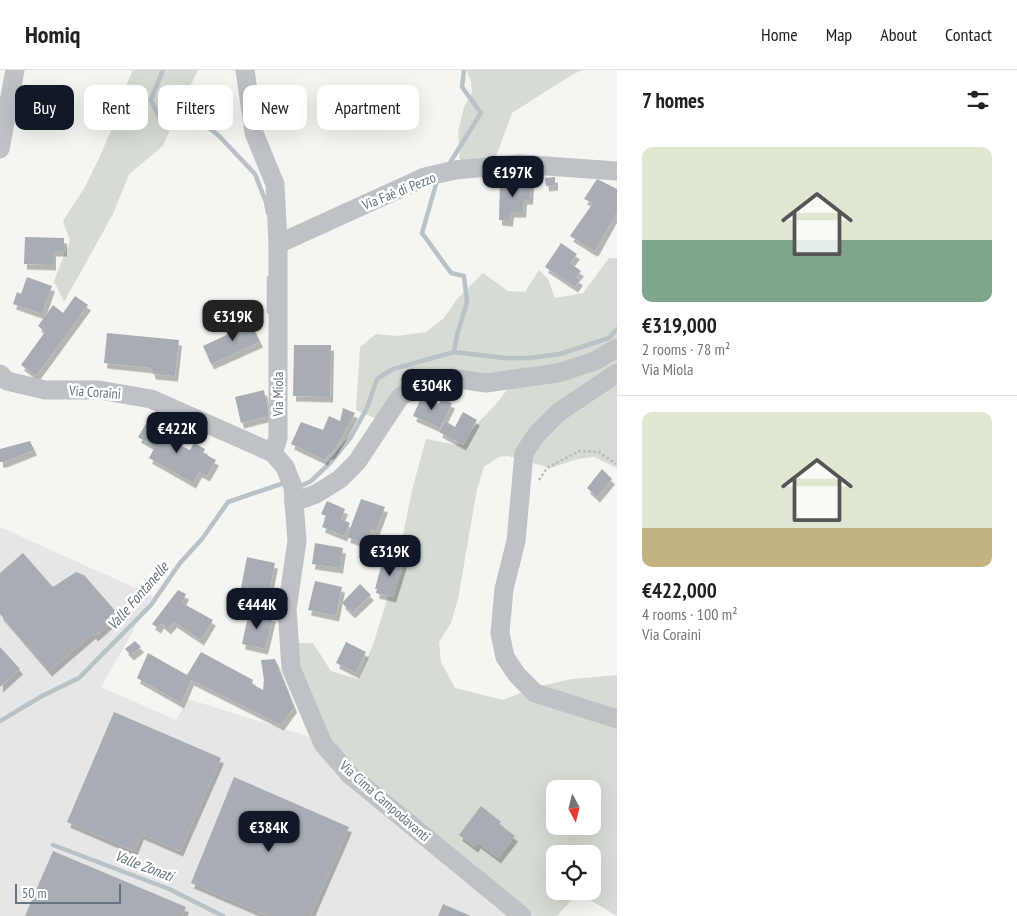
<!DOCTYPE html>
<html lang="en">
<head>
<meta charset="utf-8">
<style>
	:root { --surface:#fff; --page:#f6f6f6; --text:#202124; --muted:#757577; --line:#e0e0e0; --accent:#111827 }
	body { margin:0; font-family:"PT Sans Narrow",sans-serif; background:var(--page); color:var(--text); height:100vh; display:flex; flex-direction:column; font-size:19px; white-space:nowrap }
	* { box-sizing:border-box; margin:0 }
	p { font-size:16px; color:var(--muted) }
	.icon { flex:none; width:28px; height:28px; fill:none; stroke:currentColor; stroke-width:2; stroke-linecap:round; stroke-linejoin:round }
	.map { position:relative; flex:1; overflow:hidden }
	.side { display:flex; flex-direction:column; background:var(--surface); width:400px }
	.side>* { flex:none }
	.top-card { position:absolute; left:15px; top:15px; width:475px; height:45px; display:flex; gap:10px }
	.needle { width:32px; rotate:173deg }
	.fabs { position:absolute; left:546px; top:710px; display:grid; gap:10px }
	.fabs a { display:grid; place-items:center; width:55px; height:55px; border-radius:10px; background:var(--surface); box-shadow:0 5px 20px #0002; font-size:25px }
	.scale { position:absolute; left:15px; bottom:12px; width:106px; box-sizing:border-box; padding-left:5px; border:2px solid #667380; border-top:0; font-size:14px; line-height:18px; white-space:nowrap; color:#667380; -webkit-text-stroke:4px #fff; paint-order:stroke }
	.price { position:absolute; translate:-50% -42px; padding:0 11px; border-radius:10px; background:var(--accent); color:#fff; font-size:16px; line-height:32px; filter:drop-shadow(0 1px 2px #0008) }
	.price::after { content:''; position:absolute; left:50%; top:30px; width:15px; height:11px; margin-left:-8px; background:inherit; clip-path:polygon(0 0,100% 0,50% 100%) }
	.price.selected { background:#222; color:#fff }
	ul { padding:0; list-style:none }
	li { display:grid; align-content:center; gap:10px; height:265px; padding:0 25px }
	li+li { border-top:1px solid var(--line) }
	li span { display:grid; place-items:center; height:155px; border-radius:10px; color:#555 }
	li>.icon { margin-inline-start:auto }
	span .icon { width:90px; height:90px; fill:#fffc; stroke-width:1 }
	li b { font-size:21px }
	h2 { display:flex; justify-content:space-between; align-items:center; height:60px; padding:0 25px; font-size:21px }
	.tag { padding:0 18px; border-radius:10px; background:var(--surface); box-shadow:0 5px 20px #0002; font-size:18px; line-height:45px }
	.tag.selected { background:var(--accent); color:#fff }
	header { display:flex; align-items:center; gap:30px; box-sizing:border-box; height:70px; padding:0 25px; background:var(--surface); border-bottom:1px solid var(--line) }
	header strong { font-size:24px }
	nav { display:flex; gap:28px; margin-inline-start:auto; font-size:18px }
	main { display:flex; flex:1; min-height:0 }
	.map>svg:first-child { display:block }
</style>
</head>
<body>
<header>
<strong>Homiq</strong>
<nav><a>Home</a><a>Map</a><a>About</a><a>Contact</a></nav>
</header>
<main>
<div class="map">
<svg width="617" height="846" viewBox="0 0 617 846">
	<defs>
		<filter id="shadow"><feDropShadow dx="3" dy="5.5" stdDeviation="0" flood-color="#0004"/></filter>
	</defs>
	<rect width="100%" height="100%" fill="#f5f5f1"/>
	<path fill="#e5e6e5" d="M0,457L153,526L101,617L176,650L188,629L326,672L448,778L533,846H0Z"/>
	<g fill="#d6dbd3" fill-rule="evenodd">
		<path d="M133,0H198L176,45L163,76L129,104L113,144L64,232L54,211L70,170L63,151L85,117L100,86L115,51L124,20Z"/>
		<path d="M466,0H582L570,6L512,43L494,92H460L458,62L464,37L472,22L471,11Z"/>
		<path d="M609,188H617V398L594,387L578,389L550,398L508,386L499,387L484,397L477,419L458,529L451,553L439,572L441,592L455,618L503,630L536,617L572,609L617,605V846L578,823L557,846H534L448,778L326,672L289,573H313L331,601L358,609L373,575L396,500L412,420L426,369L457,375L497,333L506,321L503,305L452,302L379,350L356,340L360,277L376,264L397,266L426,262L444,248L457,229L483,203L508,221L525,222L539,200L548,209L555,228L583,223ZM555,719H592V756H555ZM555,784H592V821H555Z"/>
	</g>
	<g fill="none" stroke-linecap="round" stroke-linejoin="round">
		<g stroke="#b8c2c7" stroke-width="4.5">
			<path d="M163,0L151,30L163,56L188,42L218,65L255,104L266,132L268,143"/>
			<path d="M451,91L481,43L462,17L464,0"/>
			<path d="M437,111L422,163L451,203L464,206L467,232L457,265L454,282"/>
			<path d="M269,208V242"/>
			<path d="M301,416L311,411L330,393L351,367L367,338L377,309L393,299L454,282L505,288H530L560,284L609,268L617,259"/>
			<path d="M0,651L42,626L79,608L151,535L180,493L202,469L228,432L281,414H286"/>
			<path d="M53,775L169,819L223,846"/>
		</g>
	</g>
	<g fill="#a7adb3" filter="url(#shadow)">
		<path d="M555,107V115L546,116L545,108Z"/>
		<path d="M597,109L617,119V142L596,180L594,181L570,166L593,133L584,129Z"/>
		<path d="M500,111L531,112L530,129H524L523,142H511L510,151L499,150Z"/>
		<path d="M25,167L64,168V181H53V195L24,194Z"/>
		<path d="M561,173L577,184L570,193L581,201L576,207L580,210L575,217L545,197Z"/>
		<path d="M27,207L52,216L42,244L13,234L17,222L21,224Z"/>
		<path d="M75,226L88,235L36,306L21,295L45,262L38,256L53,235L63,243Z"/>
		<path d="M248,247L260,272L211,294L203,276L235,261L232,255Z"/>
		<path d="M107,263L179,270L175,306L153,304L151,298L104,293Z"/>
		<path d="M294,275H331L330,327L293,326Z"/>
		<path d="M264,320L269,346L241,353L235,327Z"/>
		<path d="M422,326L439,334L441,328L452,333L440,358L413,346Z"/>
		<path d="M343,338L355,343L341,369L332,383L327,385L325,390L291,374L301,352L323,360L329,346L340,351Z"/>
		<path d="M463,342L477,350L463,375L439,362L445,351L455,357Z"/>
		<path d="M146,354L165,365L170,356L183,364L178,374L190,380L194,373L205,379L203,383L216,390L207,406L199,402L193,413L149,388L155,377L138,367Z"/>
		<path d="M30,371L34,380L4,392H0V379Z"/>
		<path d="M602,399L612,409L597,427L587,418Z"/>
		<path d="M361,429L385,437L376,461L371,459L366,474L347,467Z"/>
		<path d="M327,431L345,439L341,449L350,453L344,466L322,457L326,446L321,444Z"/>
		<path d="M315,473L343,478L340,498L312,494Z"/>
		<path d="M23,483L53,517L76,502L84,505L119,545L95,566L93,563L49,601L0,544V503Z"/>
		<path d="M393,485L406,486L393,527L376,523L377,519H375L381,496L389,498Z"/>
		<path d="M247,487L275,493L269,523L241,518Z"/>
		<path d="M315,511L342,517L336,546L308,540Z"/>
		<path d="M360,514L371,525L352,543L342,533Z"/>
		<path d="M178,520L186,524L182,533L213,550L201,570L174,552L168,559L161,553L158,558L152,554Z"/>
		<path d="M249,541L273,546L265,579L242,574Z"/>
		<path d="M135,571L141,577L131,585L125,579Z"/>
		<path d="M346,572L366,582L356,603L336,593Z"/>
		<path d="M0,577L20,599L0,617Z"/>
		<path d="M201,582L253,610L252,614L263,620L264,610L261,590L275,589L294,637L281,655L191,610L181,633L137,608L148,583L187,605Z"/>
		<path d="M114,642L221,688L180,781L141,764L134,781L67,752Z"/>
		<path d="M234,707L349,757L310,846H268L191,813Z"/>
		<path d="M481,736L501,752L499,754L515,766L498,788L478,773L475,777L459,765Z"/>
		<path d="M53,781L186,837L182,846H25Z"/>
		<path d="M443,834L471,846H438Z"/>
	</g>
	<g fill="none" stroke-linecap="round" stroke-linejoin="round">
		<path stroke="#b8babd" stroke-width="2.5" stroke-dasharray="2.5 2.5" stroke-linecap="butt" d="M539,410L547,398L579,381L599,382L616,394"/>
		<g stroke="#bec1c5" stroke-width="19">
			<path d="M245,0L254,63L275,114L278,174V368L273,383"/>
			<path d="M0,79L15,0"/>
			<path d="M278,174L425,107L455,100L519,94L617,101"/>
			<path d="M617,303L559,342L537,364L524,383L516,471L504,519L500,563L505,587L517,605L535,623L617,649"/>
			<path d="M0,304L7,311L45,320H99L151,329L273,383L285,397L293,417L294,432L297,471L287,539L291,598L323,674L350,705L522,846"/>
			<path d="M294,432L316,424L340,409L357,392L400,327L423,313L459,309L486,313L558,303L595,291L617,278"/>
		</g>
	</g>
	<g text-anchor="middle" stroke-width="5" stroke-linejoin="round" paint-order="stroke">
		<g font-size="14" fill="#667380" stroke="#fff">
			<text transform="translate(399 121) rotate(-22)" y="5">Via Faè di Pezzo</text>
			<text transform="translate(95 322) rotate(4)" y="5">Via Coraini</text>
			<text transform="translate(278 324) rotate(-90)" y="5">Via Miola</text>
			<text transform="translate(385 731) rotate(41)" y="5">Via Cima Campodavanti</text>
		</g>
		<g font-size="15" font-style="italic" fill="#62747d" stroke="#fff">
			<text transform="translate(138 526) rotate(-49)" y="5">Valle Fontanelle</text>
			<text transform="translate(144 796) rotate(21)" y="5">Valle Zonati</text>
		</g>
	</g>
</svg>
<div class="fabs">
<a><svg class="needle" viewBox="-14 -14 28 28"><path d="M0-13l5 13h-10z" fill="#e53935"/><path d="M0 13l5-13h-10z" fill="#757577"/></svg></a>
<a><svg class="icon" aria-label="locate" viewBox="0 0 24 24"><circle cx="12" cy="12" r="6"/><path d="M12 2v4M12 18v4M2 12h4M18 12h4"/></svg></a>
</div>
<div class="scale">50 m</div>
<b class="price" style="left:513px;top:128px">€197K</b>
<b class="price selected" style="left:233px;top:272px">€319K</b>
<b class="price" style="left:432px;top:341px">€304K</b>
<b class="price" style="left:177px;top:384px">€422K</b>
<b class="price" style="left:390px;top:507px">€319K</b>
<b class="price" style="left:257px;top:560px">€444K</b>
<b class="price" style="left:269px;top:783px">€384K</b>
<div class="top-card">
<a class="tag selected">Buy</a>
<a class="tag">Rent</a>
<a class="tag">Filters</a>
<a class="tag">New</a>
<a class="tag">Apartment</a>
</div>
</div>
<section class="side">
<h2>7 homes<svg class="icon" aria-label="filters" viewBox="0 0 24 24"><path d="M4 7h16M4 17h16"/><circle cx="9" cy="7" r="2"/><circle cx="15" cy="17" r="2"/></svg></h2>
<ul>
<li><span style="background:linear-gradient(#dfe7d0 60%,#7fa58c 0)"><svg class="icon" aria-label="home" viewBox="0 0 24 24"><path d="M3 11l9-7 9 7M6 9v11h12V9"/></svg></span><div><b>€319,000</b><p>2 rooms · 78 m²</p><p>Via Miola</p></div></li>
<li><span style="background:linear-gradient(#dfe7d0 75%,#c2b280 0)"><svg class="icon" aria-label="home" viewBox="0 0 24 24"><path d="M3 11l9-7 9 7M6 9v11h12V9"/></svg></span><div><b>€422,000</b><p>4 rooms · 100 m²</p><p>Via Coraini</p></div></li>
</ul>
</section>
</main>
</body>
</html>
